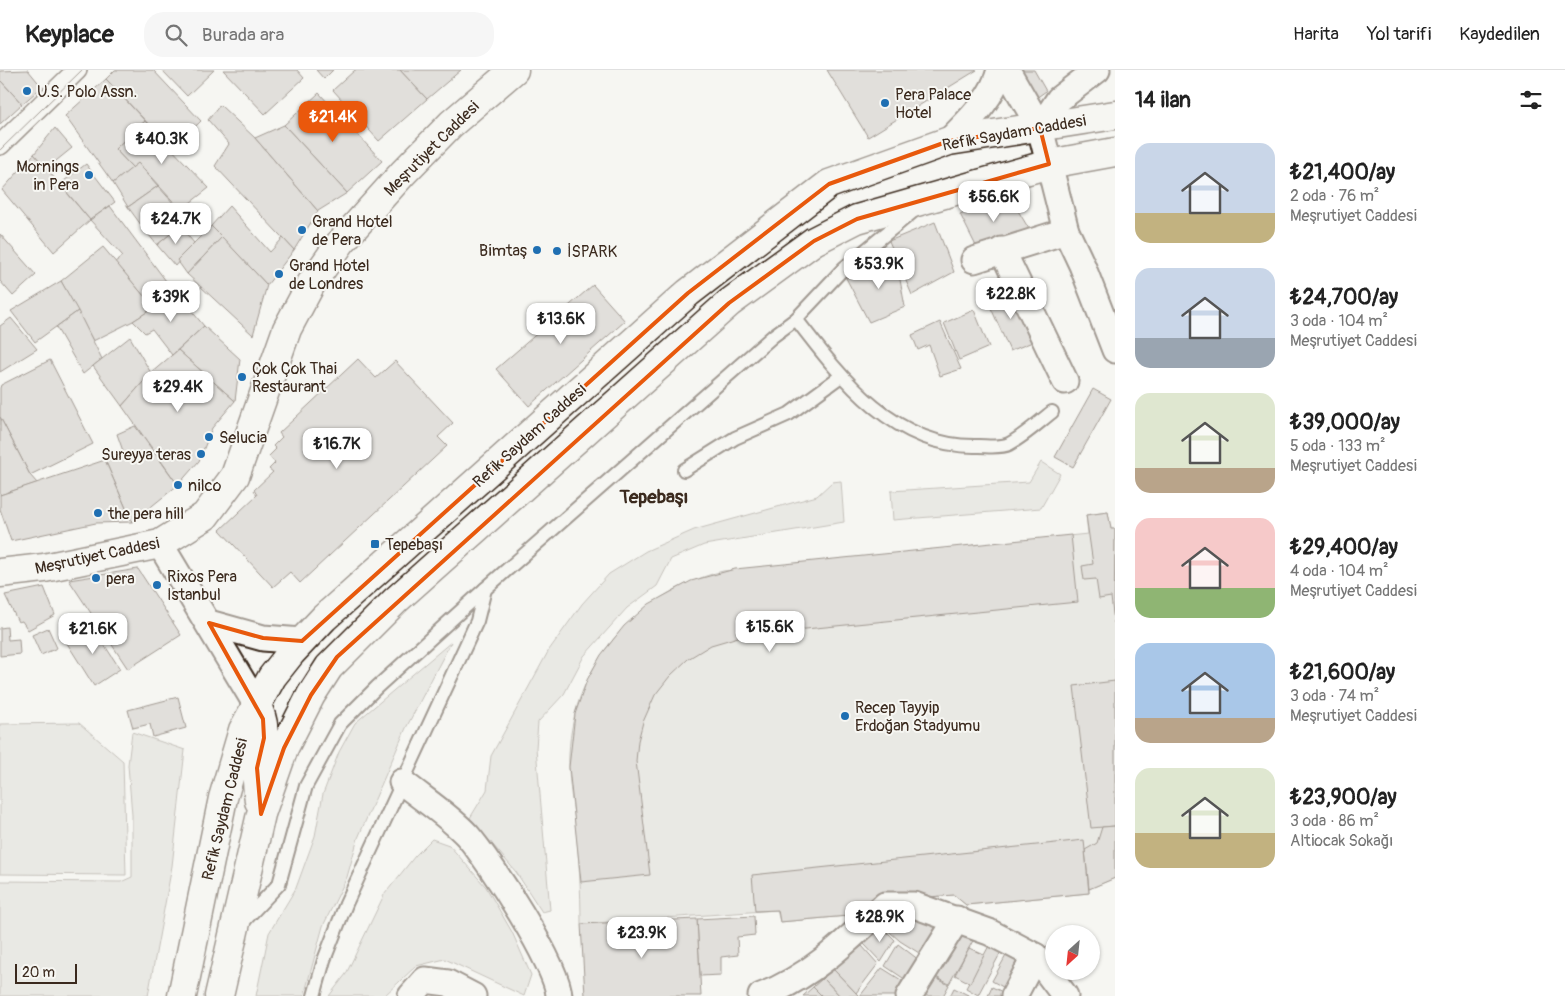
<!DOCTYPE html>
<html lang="tr">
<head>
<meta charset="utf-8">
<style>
	:root { --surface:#fff; --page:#f6f6f6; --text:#222; --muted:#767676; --line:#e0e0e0; --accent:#ea580c }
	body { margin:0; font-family:Pangolin,sans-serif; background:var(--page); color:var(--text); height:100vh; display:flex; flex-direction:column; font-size:19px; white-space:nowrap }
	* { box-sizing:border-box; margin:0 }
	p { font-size:16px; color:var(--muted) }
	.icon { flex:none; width:28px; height:28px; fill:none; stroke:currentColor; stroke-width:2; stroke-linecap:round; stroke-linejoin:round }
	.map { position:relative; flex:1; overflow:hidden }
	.drawer { display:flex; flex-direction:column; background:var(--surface); width:450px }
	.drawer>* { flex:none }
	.needle { width:32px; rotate:207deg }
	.buttons { position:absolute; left:1045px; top:855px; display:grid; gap:10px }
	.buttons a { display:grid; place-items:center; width:55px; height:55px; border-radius:50%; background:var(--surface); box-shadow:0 1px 4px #0004; font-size:25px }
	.scale { position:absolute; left:15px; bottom:12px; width:62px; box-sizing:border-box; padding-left:5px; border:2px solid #3b2a1e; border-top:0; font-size:14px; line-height:18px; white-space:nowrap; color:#3b2a1e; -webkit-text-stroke:4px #f6f6f2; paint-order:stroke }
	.price { position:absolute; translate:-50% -42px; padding:0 11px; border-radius:10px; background:#fff; color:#222; font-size:16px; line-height:32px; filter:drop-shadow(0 1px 2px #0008) }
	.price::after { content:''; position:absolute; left:50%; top:30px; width:15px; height:11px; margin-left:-8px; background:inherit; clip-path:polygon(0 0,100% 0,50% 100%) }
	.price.on { background:var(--accent); color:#fff }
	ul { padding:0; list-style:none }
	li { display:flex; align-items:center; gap:15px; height:125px; padding:0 20px }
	li span { display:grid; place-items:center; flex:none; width:140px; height:100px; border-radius:15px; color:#555 }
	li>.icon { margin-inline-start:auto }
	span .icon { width:60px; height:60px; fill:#fffc; stroke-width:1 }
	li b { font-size:21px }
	h2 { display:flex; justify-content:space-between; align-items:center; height:60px; padding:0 20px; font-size:21px }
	header { display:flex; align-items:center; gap:30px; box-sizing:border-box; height:70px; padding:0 25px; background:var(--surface); border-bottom:1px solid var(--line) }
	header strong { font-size:24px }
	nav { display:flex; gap:28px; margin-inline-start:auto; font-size:18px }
	.search { width:350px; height:45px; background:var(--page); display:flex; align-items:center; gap:12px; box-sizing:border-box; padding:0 18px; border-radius:20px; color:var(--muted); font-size:19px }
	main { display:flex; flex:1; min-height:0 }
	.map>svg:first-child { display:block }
</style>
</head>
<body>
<header>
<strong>Keyplace</strong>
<div class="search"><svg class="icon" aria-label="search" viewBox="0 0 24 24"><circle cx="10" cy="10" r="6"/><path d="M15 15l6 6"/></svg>Burada ara</div>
<nav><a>Harita</a><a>Yol tarifi</a><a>Kaydedilen</a></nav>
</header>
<main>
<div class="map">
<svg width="1115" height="926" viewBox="0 0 1115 926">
	<rect width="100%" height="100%" fill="#f6f6f2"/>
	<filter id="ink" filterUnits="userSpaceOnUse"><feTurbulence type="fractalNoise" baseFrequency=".02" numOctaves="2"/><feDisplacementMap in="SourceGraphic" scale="10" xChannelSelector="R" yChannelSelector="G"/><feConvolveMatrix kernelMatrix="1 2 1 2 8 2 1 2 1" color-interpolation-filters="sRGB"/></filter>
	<g filter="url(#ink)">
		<g fill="#dad9d3" stroke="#8a8278">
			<path d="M1041,392L1060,404L1041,438L893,450L891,421L1029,412Z"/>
			<path d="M841,411L844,452L704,475L671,489L657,516L627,538L584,586L564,624L538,652L536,678L550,840L542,842L516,802L470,748L487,720L491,686L549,580L582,534L609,504L646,481L694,460L817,426L832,412Z"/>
			<path d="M1108,442L1111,459H1115V808L1089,819V823L966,835L954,825L878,831L870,844L780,852L777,840L581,854C581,820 579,786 575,752C572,730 568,707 569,684C573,594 637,523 723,501L1088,464L1086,445Z"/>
			<path d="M451,572L406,658L358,768L347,807L323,856L304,926H256L269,863L296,818L315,766L323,724L339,682L355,653Z"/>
			<path d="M79,653L123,691L126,805L0,804V654Z"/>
			<path d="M132,662L185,680L172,796L148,926H0V811L121,812L132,807V745L128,695Z"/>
			<path d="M432,769L449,775L486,817L512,862L531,905L524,926L445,889L416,896L384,926H329L346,904L384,825L415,786Z"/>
		</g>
		<g fill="#c8c3be" stroke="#3b2a1e">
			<path d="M28,0L42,17L22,34L0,10V1Z"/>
			<path d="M115,0H153L201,51L172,79L106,9Z"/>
			<path d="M162,0H214L187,26Z"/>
			<path d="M223,0H297L304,8L265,44Z"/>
			<path d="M316,0H333L324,9Z"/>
			<path d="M355,0H400L427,29L379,71L333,20Z"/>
			<path d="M400,0H461L427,29Z"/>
			<path d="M827,0H977L868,67Z"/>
			<path d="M1014,0H1034L1046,21L1032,31Z"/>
			<path d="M106,9L145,51L115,79L133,98L113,113L65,46Z"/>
			<path d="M0,10L22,34L0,54Z"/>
			<path d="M319,23L382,91L347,123L284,55Z"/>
			<path d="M220,35L255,68L318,141L294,180L215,96L229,74L208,50Z"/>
			<path d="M145,51L209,118L181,140L138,93L133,98L115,79Z"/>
			<path d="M284,55L347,123L318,141L255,68Z"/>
			<path d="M55,58L72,78L46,99L34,84Z"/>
			<path d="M34,84L90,150L54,182L2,120Z"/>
			<path d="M138,93L158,116L128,137L113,113Z"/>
			<path d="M86,94L115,132L90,150L60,114Z"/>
			<path d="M158,116L175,135L144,159L128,137Z"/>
			<path d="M1008,124L1029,159L979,182L960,144Z"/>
			<path d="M110,136L166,211L144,226L115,192L123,186L90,150Z"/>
			<path d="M229,136L270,182L283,168L294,180L267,215L211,156Z"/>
			<path d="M166,139L180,156L157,175L144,159Z"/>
			<path d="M935,152L954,202L912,225L889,171Z"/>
			<path d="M180,156L194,173L175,196L157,175Z"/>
			<path d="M211,156L222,167L187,204L177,190Z"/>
			<path d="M0,164L36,205L13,226L0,211Z"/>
			<path d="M222,167L267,215L253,265L187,204Z"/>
			<path d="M103,177L144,226L166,211L177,223L133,251L93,271L61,211Z"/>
			<path d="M896,188L905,237L869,252L846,208Z"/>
			<path d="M61,211L78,241L35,272L11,241Z"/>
			<path d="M593,215L625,251L529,336L496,299Z"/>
			<path d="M1014,220L1035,271L1010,281L987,229Z"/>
			<path d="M177,223L204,256L172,285L152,259L145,263L133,251Z"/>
			<path d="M974,240L989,277L959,290L944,253Z"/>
			<path d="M78,241L102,289L83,304L56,257Z"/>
			<path d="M11,248L37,279L0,302V256Z"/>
			<path d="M940,252L961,299L940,306L929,275L918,280L912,265Z"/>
			<path d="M204,256L240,289L235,331L178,280Z"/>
			<path d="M130,267L151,303L122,336L93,296Z"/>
			<path d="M178,280L235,331L212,358L199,391L178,415L122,336L151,303Z"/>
			<path d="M358,289L376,308L395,291L453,353L438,367L447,376L300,513L290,502L273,517L220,460L257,425L254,420L273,402L269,399L275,393L269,386L276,379L273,376L282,367L279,363Z"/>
			<path d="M50,290L93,374L30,405L0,347V318L1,315Z"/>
			<path d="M1093,319L1111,329L1073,397L1055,387Z"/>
			<path d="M0,347L30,405L37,413L0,425Z"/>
			<path d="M135,356L178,415L132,452L105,390L123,381L117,364Z"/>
			<path d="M105,390L132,452L96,453L11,471L0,439V425Z"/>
			<path d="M1108,442L1111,459H1115L1114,553L1111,527L1099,529L1096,509L1084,510L1082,496L1093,494L1086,445Z"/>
			<path d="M1071,465L1078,532L745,565L711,575L688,589L670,606L655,625L643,652L638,671L636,691L650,805L581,812L569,697L575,644L587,610L601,585L624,556L649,534L691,511L735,499Z"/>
			<path d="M138,499L181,565L128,599L69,510Z"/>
			<path d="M44,517L55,545L28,560L22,551L18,552L5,525Z"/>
			<path d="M91,554L120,599L94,616L65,570Z"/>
			<path d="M7,557L8,570L19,569L20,584L0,586V558Z"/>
			<path d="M48,558L57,578L41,585L32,565Z"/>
			<path d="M1115,611V756L1091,758L1074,616Z"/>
			<path d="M178,627L186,658L153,667L150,654L133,658L128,640Z"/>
			<path d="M1115,756V808L1089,819L1085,780L1097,773L1102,757Z"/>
			<path d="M1084,770L1089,823L966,835L954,825L878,831L870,844L780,852L778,840L755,841L752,805Z"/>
			<path d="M895,837L944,861L927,888L900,871L882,855Z"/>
			<path d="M754,846L755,865L737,867L738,885L721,887V905L700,906L697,849Z"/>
			<path d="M697,849L701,926H585L581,854Z"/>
			<path d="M879,854L895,870L881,892L864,874Z"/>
			<path d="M959,859L975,867L949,914L934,906Z"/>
			<path d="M898,874L919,890L906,910L885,896Z"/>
			<path d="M990,874L1002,880L978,925L966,918Z"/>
			<path d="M862,876L878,894L856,923L833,899Z"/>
			<path d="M969,878L984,885L970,913L955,905Z"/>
			<path d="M1008,882L1028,892L1012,922L992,911Z"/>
			<path d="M882,898L906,913L898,926H860Z"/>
			<path d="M833,899L856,923L859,926H840L823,908Z"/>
			<path d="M930,905L949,915L943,926H919Z"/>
			<path d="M823,908L840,926H822L813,917Z"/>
			<path d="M813,917L822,926H803Z"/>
			<path d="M992,917L1009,925L1008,926H988Z"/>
			<path d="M954,918L970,926H950Z"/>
		</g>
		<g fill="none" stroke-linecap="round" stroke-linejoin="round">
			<g stroke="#3b2a1e" stroke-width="16">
				<g id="service">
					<path d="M796,249C842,309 895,379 979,376C987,376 1001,378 1009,374C1024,366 1038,353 1052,342"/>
					<path d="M684,400L735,368L789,344L841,306"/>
					<path d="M242,853L279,814L306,716L340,654L377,617L485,519L773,266L796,249L844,198L916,139"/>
					<path d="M314,926L324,890L346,834L477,551L485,519"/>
				</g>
			</g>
			<g stroke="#3b2a1e" stroke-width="22">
				<path id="pedestrian" d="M0,75L77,0"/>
			</g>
			<g stroke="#3b2a1e" stroke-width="29">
				<g id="minor">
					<path d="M1007,0L1040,58L1066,161L1082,195L1115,280"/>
					<path d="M1040,58L1059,29L1097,0"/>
					<path d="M949,71C970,49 992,30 1000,0"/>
					<path d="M1002,180L1065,311"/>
					<path d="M974,190L1066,161"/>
					<path d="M160,474L256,634"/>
					<path d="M209,553L263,568L302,571"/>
					<path d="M402,712C423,729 448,745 467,765C489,790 558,895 559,926"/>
					<path d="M411,926L425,910L448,913L473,926"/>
					<path d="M761,926C811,907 847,871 885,835H914L989,862L1035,886L1065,926"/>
					<path d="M909,926L957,849"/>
					<path d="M1014,926L1035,886"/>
				</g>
			</g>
			<g stroke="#3b2a1e" stroke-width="31">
				<path id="tertiary" d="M0,503L44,498L160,474L205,446L235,406L287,259L311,214L341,172L403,103L451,54L514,0"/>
			</g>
			<g stroke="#3b2a1e" stroke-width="31">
				<g id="primary">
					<path d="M256,634C271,664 259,670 257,699C256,710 258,720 259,731"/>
					<path d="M182,926L223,728L243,660L272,607L291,583L324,548L688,223L829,114L949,71L1115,45"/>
					<path d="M219,926L261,744L284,678L311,625L329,597L396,530L729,233L814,171L857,149L1049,94L1115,82"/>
				</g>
			</g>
			<use href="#service" stroke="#f6f6f2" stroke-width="12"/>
			<use href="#pedestrian" stroke="#f6f6f2" stroke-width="19"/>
			<use href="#minor" stroke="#f6f6f2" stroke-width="25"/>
			<use href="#tertiary" stroke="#f6f6f2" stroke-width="28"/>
			<use href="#primary" stroke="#f6f6f2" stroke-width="28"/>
			<path stroke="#3b2a1e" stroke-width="1" d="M0,80L82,0"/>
		</g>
	</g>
	<path d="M0 0H1115V926H0ZM1040,58L1049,94L857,149L814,171L729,233L337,587L311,625L284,678L261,744L257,698L264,668L263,649L209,553L263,568L302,571L688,223L829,114L949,71Z" fill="#f6f6f2" fill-opacity=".55" fill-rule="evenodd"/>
	<path fill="none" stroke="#e8590c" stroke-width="4" stroke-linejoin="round" d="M1040,58L1049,94L857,149L814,171L729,233L337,587L311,625L284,678L261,744L257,698L264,668L263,649L209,553L263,568L302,571L688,223L829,114L949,71Z"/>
	<g fill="#1f6fb2" stroke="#f6f6f2" stroke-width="2">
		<circle cx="27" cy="21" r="5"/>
		<circle cx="885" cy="33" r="5"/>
		<circle cx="89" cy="105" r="5"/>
		<circle cx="302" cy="160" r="5"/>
		<circle cx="537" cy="180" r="5"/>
		<circle cx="557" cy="181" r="5"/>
		<circle cx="279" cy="204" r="5"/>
		<circle cx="242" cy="307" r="5"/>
		<circle cx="209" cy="367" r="5"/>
		<circle cx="201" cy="384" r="5"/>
		<circle cx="178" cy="415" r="5"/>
		<circle cx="98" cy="443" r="5"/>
		<rect x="370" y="469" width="10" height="10" rx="2.5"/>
		<circle cx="96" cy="508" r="5"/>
		<circle cx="157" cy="515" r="5"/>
		<circle cx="845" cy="646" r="5"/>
	</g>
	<g text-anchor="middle" stroke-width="4" stroke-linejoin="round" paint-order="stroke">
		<g font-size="16" fill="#3b2a1e" stroke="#f6f6f2" text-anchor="start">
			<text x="37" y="27">U.S. Polo Assn.</text>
			<text x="895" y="30">Pera Palace<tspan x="895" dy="18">Hotel</tspan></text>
			<text x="79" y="102" text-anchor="end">Mornings<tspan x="79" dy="18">in Pera</tspan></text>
			<text x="312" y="157">Grand Hotel<tspan x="312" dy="18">de Pera</tspan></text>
			<text x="527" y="186" text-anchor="end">Bimtaş</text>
			<text x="567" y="187">İSPARK</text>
			<text x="289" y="201">Grand Hotel<tspan x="289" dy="18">de Londres</tspan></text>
			<text x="252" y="304">Çok Çok Thai<tspan x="252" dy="18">Restaurant</tspan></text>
			<text x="219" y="373">Selucia</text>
			<text x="191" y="390" text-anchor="end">Sureyya teras</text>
			<text x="188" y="421">nilco</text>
			<text x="108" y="449">the pera hill</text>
			<text x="385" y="480">Tepebaşı</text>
			<text x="167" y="512">Rixos Pera<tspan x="167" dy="18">Istanbul</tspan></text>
			<text x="106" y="514">pera</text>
			<text x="855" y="643">Recep Tayyip<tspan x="855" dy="18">Erdoğan Stadyumu</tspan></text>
		</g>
		<g font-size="16" fill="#3b2a1e" stroke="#f6f6f2">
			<text transform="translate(1014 62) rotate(-10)" y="6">Refik Saydam Caddesi</text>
			<text transform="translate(431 78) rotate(-45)" y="6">Meşrutiyet Caddesi</text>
			<text transform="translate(529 365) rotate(-42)" y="6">Refik Saydam Caddesi</text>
			<text transform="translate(97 485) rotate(-12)" y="6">Meşrutiyet Caddesi</text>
			<text transform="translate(224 739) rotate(-76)" y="6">Refik Saydam Caddesi</text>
		</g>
		<g font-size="19" font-weight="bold" fill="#3b2a1e" stroke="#f6f6f2">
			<text x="654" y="433">Tepebaşı</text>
		</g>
	</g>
</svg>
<div class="buttons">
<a><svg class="needle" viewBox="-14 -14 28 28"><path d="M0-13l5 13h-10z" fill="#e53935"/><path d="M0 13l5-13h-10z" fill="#767676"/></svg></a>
</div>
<div class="scale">20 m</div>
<b class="price on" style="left:333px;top:73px">₺21.4K</b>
<b class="price" style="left:162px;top:95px">₺40.3K</b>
<b class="price" style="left:994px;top:153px">₺56.6K</b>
<b class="price" style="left:176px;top:175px">₺24.7K</b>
<b class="price" style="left:879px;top:220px">₺53.9K</b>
<b class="price" style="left:1011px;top:250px">₺22.8K</b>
<b class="price" style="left:171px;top:253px">₺39K</b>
<b class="price" style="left:561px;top:275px">₺13.6K</b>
<b class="price" style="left:178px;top:343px">₺29.4K</b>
<b class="price" style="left:337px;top:400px">₺16.7K</b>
<b class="price" style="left:770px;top:583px">₺15.6K</b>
<b class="price" style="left:93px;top:585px">₺21.6K</b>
<b class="price" style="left:880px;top:873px">₺28.9K</b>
<b class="price" style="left:642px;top:889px">₺23.9K</b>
</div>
<section class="drawer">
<h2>14 ilan<svg class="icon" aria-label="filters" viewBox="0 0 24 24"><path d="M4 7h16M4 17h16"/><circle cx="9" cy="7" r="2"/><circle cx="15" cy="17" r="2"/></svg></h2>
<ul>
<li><span style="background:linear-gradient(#c9d6e8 70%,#c2b280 0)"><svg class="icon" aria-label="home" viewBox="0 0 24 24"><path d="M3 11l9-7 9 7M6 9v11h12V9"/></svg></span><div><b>₺21,400/ay</b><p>2 oda · 76 m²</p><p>Meşrutiyet Caddesi</p></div></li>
<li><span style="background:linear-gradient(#c9d6e8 70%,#9aa5b1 0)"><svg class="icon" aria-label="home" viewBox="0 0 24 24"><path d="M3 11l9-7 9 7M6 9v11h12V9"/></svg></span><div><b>₺24,700/ay</b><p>3 oda · 104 m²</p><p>Meşrutiyet Caddesi</p></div></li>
<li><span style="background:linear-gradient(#dfe7d0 75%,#b9a48a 0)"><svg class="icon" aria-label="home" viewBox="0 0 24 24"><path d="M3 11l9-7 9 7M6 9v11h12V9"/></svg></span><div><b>₺39,000/ay</b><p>5 oda · 133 m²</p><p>Meşrutiyet Caddesi</p></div></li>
<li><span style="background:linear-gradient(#f6c9c9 70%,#8fb573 0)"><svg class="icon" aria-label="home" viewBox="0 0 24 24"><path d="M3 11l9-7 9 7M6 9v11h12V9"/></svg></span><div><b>₺29,400/ay</b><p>4 oda · 104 m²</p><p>Meşrutiyet Caddesi</p></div></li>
<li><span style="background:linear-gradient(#a9c7e8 75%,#b9a48a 0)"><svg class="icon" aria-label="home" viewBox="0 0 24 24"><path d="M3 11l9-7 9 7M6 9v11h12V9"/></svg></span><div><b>₺21,600/ay</b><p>3 oda · 74 m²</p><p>Meşrutiyet Caddesi</p></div></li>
<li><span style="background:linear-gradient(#dfe7d0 65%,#c2b280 0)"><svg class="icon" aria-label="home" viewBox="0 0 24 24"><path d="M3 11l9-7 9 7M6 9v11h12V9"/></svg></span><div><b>₺23,900/ay</b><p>3 oda · 86 m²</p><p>Altiocak Sokağı</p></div></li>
</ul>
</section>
</main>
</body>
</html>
